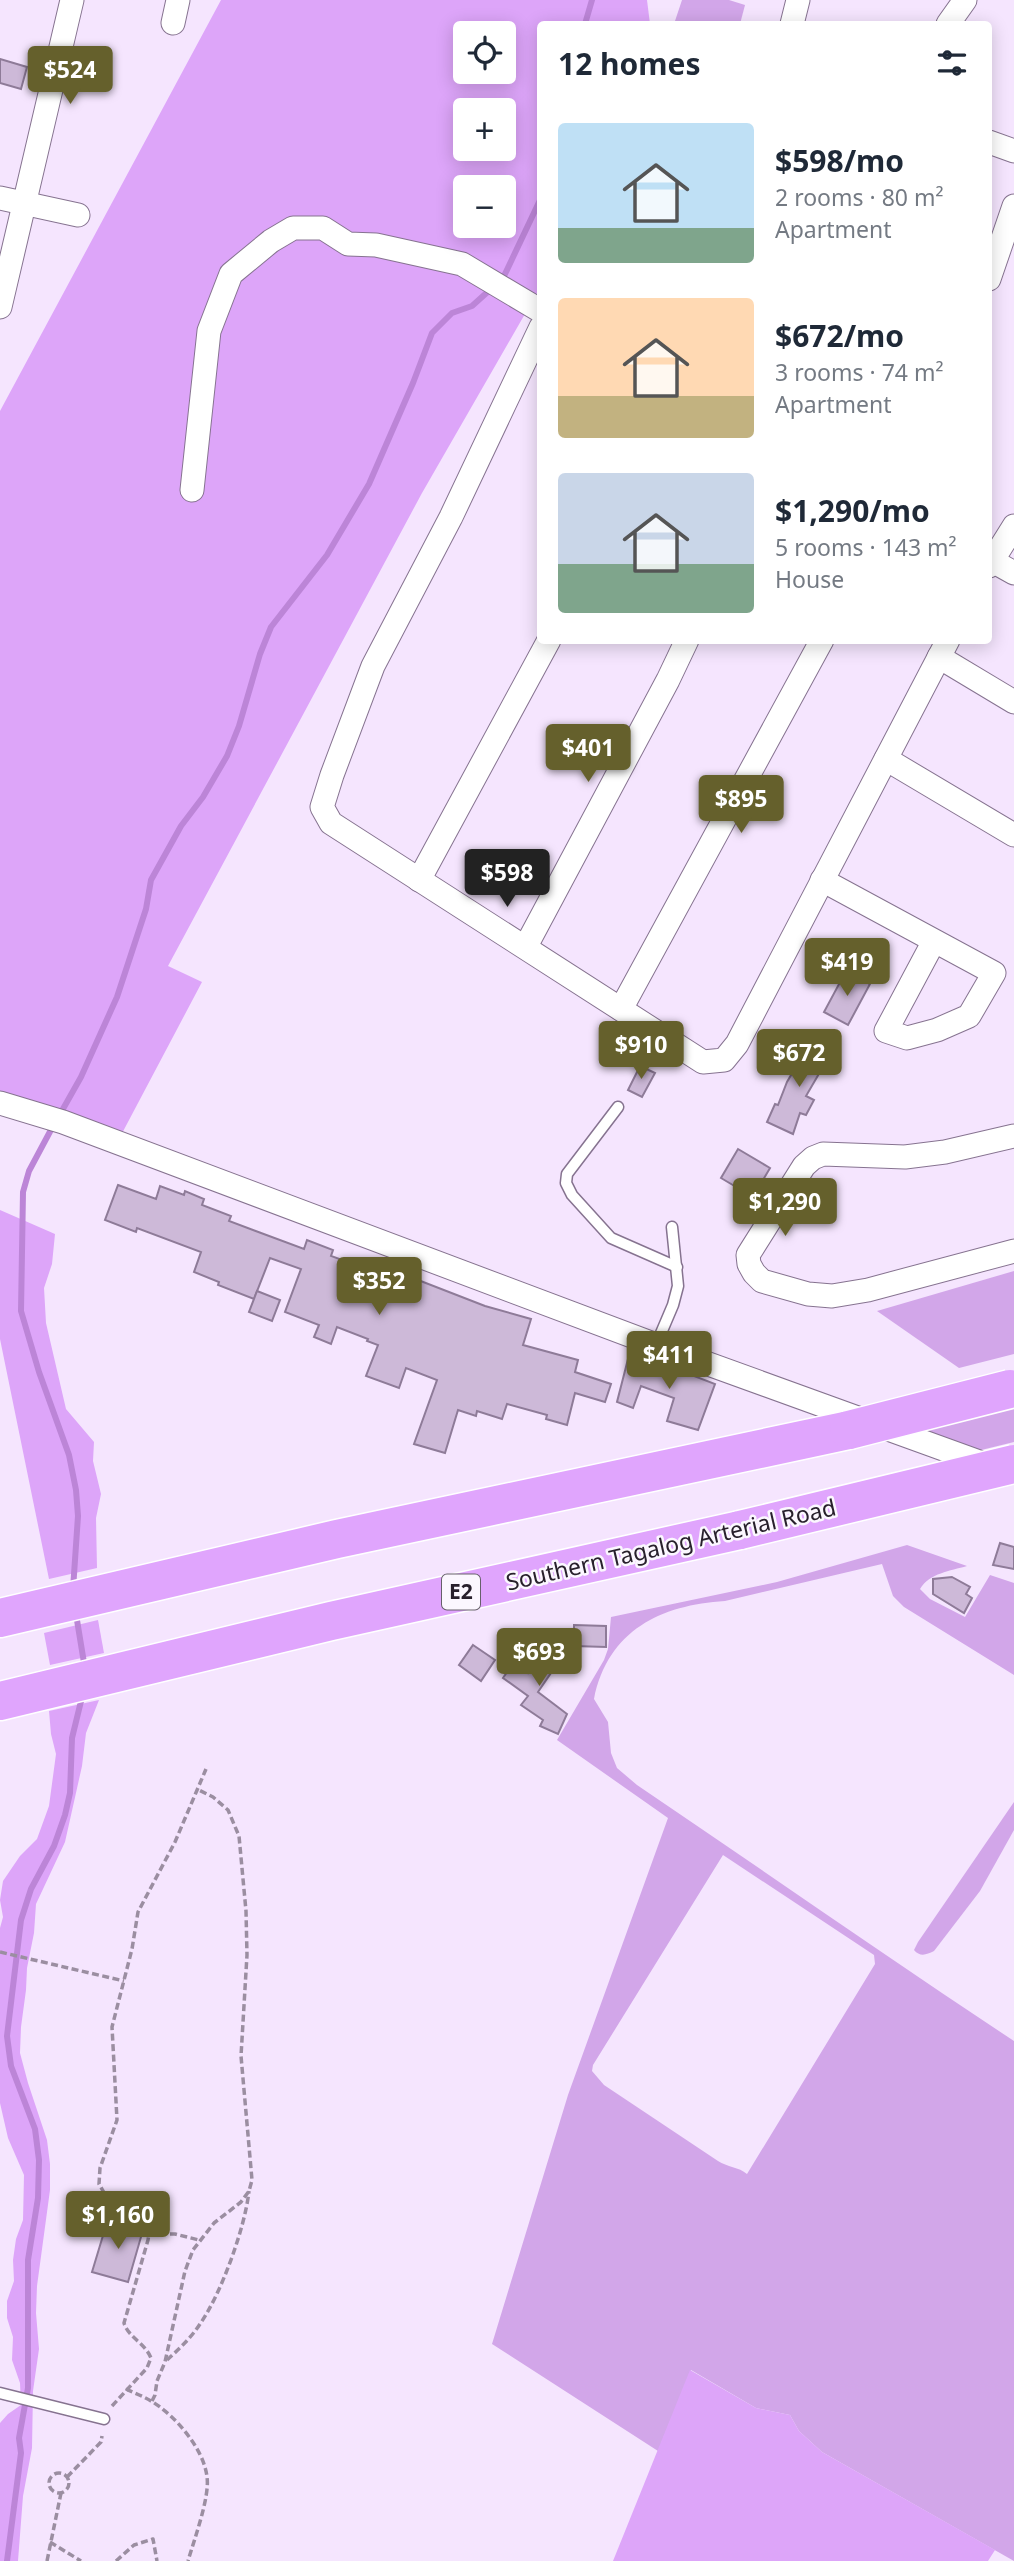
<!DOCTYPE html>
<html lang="en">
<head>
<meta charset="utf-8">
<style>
	:root { --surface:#fff; --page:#f2f2f3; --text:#1f2937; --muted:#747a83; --accent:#65602c }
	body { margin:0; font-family:"Noto Sans",sans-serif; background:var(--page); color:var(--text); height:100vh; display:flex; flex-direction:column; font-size:26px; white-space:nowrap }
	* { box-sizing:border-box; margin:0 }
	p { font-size:23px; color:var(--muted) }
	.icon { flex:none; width:38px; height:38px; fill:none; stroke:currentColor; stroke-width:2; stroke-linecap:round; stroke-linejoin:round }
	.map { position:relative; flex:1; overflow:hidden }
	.details { position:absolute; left:537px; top:21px; width:455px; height:623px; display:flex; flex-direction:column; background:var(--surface); border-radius:7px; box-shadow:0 4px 18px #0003 }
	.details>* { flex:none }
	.fabs { position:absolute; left:453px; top:21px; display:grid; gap:14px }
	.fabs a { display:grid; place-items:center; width:63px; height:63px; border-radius:7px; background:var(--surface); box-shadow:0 4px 18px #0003; font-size:35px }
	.price { position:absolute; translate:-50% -60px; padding:0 16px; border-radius:7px; background:var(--accent); color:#fff; font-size:23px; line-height:46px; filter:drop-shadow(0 2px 4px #0008) }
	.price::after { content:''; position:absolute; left:50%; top:42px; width:21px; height:16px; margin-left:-10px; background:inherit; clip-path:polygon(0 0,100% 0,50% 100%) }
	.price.on { background:#222; color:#fff }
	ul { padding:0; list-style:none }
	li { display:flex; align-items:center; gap:21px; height:175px; padding:0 21px }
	li span { display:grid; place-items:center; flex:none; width:196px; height:140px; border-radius:7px; color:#555 }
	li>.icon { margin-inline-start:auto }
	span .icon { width:84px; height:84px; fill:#fffc; stroke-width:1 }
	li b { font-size:30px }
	h2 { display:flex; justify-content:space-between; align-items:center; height:84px; padding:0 21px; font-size:30px }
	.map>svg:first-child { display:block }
</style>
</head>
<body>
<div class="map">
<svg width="1014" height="2561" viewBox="0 0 1014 2561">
	<rect width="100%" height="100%" fill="#f5e5fe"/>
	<g fill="#d2a6e9" fill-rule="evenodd">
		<path d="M682,0H729L745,5L740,24H674Z"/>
		<path d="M1014,1271V1354L959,1368L877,1311Z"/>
		<path d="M1014,1405V1442L969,1453L916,1430Z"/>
		<path d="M907,1545L967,1566C950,1571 930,1573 920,1589L930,1599L965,1617L990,1575L1014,1583V1675L904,1607L893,1596L882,1564L725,1601C661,1605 608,1630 594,1699L608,1722L611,1753L617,1768L637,1785C763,1870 887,1957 1014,2041V2561L822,2452L799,2431L790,2415L756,2408L691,2370L658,2451L492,2344L568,2095L668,1818L557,1740L604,1660L608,1649L611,1617L777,1582ZM723,1855L874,1955L875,1964L747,2174C739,2167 727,2167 718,2161C680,2136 642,2110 604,2085L592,2071L593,2065Z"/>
		<path d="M1014,1802V1830L980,1891L934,1951C926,1955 920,1957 914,1950L918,1942Z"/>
	</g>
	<g fill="#dda5f9" fill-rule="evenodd">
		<path d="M221,0H647L650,24H541V286L422,493L168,966L202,982L119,1139L0,1098V411ZM466,33H504V72H466ZM466,110H504V149H466ZM466,187H504V226H466Z"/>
		<path d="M0,1210L55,1234L52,1264L44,1288L46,1323L66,1409L94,1442L93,1461L101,1494L96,1518L97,1568L49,1579L0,1339Z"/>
		<path d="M98,1620L104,1653L50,1665L44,1633Z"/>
		<path d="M99,1700L86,1733L82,1766L65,1842L36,1904L34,1933L27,1968L26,1990L21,2027L20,2053L28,2083L47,2140L50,2164V2190L37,2286L36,2313L39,2349L33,2391L32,2448L23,2496L18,2561H0V2423L8,2414L21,2405L20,2383L12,2360L13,2337L7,2318V2301L14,2281L13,2260L16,2239L23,2220L24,2175L8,2138L0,2103V1928L3,1917L0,1900L3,1881L20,1856L37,1839L49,1806L56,1754L51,1734L49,1711Z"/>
		<path d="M690,2370L756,2408L790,2415L799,2431L822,2452L995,2550L988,2561H613Z"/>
	</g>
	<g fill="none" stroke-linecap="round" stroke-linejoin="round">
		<g stroke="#bc85d7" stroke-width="6">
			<path d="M585,24L592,0"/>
			<path d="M499,280L505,274L541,198"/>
			<path d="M59,1116L81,1077L117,997L146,909L151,880L181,826L203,797L227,756L239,726L260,654L271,627L327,555L369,484L413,383L432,333L452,313L472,306L492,288"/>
			<path d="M53,1126L29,1171L23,1192L21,1311L39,1372L69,1455L76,1490L78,1516L73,1589"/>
			<path d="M76,1614L85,1669"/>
			<path d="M7,2561L21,2453L19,2438L28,2388V2260L38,2198L39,2160L35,2129L11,2066L7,2036L21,1920L31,1889L54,1846L65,1815L70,1793L72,1738L83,1693"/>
		</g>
	</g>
	<g fill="#cdb9d8" stroke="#8e7b98" stroke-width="2">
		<path d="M0,59L27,67L21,89L0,83Z"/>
		<path d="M846,971L870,984L848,1025L824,1012Z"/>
		<path d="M811,1041L831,1053L806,1096L814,1100L806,1115L800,1113L793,1134L767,1122L775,1104L778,1105L787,1082Z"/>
		<path d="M640,1066L655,1073L642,1097L628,1090Z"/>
		<path d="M738,1149L770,1168L753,1197L721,1178Z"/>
		<path d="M118,1185L156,1199L160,1186L184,1195L185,1191L204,1199L202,1205L231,1216L229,1221L304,1249L307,1240L333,1250L331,1256L392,1278L395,1271L485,1306L531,1319L523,1345L578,1360L575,1372L611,1384L605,1402L575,1393L567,1425L546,1419L547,1415L507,1404L502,1419L477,1411L476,1416L458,1410L445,1453L414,1444L437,1380L406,1368L399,1388L366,1376L378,1345L367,1341L368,1339L337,1327L331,1344L314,1337L319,1325L285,1312L301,1269L270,1258L254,1299L218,1285L219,1282L194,1272L201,1252L137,1228L136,1232L105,1220Z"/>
		<path d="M257,1291L280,1300L272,1321L249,1312Z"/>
		<path d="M628,1359L670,1371L671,1367L715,1384L698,1430L667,1421L674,1398L641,1386L633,1408L617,1402Z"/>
		<path d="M1000,1543L1014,1547V1569L993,1565Z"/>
		<path d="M952,1577L970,1587L966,1594L972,1598L964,1613L933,1594V1579Z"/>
		<path d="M574,1625L606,1626V1647L574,1646Z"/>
		<path d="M547,1642L564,1654L538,1692L567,1714L558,1734L540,1726L543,1720L521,1705L528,1696L503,1678L514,1662L528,1673Z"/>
		<path d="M473,1645L495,1660L481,1681L459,1665Z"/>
		<path d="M108,2219L143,2230L128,2282L92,2272Z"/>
	</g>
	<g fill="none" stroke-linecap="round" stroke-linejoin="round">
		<g stroke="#867390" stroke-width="13">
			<g id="lane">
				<path d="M618,1107L567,1174L566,1183L572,1195L611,1238L677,1267"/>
				<path d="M656,1345L673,1305L678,1286L672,1227"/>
				<path d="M0,2393L104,2419"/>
			</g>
		</g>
		<g stroke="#867390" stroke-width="25">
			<g id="street">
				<path d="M173,23L178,0"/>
				<path d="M792,24L798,0"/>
				<path d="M948,24L965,0"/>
				<path d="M989,142L1014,151"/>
				<path d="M0,198L78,215"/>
				<path d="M989,279L1014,206"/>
				<path d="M0,307L72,0"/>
				<path d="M541,327L451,517L373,666L332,775L322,807L331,823L703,1062L724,1060L737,1044L948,640"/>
				<path d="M192,490L209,331L231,274L271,241L293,228H323L348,244L376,245L462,264L541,311"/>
				<path d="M989,559L1014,573"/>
				<path d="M989,566L1014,526"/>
				<path d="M939,657L1014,702"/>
				<path d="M886,759L1014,835"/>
				<path d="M419,880L549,640"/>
				<path d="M822,880L994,973L969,1016L937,1030L907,1038L886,1031L934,941"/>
				<path d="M526,946L668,680L687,640"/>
				<path d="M621,1009L822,640"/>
				<path d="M0,1103L63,1122L656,1345L993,1467"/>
				<path d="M1014,1136L945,1152L905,1157L823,1154L813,1158L804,1166L748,1255L749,1264L754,1273L762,1281L808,1294L832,1296L868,1290L1014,1251"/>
			</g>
		</g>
		<g stroke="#fff" stroke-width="41">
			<g id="highway">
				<path d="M0,1618L337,1539L849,1430"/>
				<path d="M0,1701L331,1621L740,1530"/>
			</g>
		</g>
		<g stroke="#9b8ea1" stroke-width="3.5" stroke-dasharray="7 3.5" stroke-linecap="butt">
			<path d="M0,1952L124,1981"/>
			<path d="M149,2234H175L199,2240"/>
			<path d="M167,2360C179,2349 191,2338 200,2324C221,2294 245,2228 249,2191"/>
			<path d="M126,2389C134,2393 143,2396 151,2401C175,2415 204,2449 207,2477C210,2497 194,2540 188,2561"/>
			<path d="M152,2401L155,2395L157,2381L165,2362L185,2271L193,2250L214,2223L241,2202L249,2191L252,2180L241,2056L247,1955L246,1911L239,1836L228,1810L213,1797L197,1789"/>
			<path d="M112,2406L147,2368L151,2358C145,2343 128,2337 124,2323L148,2240L149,2234L145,2223L110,2203L99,2184L100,2168L117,2120L112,2027L132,1949L138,1912L175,1842L206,1769"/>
			<circle cx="59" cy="2483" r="10"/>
			<path d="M67,2477L101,2442L102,2436"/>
			<path d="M50,2542L81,2561"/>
			<path d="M47,2561L61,2493"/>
			<path d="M116,2561L134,2545L153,2539L157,2561"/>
		</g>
		<use href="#lane" stroke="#fff" stroke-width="10"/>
		<use href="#street" stroke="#fff" stroke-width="23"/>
		<use href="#highway" stroke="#e0a5fd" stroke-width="38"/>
		<g stroke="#fff" stroke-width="41" stroke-linecap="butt">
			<g id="highway-bridge">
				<path d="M849,1430L1010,1389"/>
				<path d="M740,1530L1014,1464"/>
			</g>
		</g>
		<use href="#highway-bridge" stroke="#e0a5fd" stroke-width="38"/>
	</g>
	<g text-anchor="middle" stroke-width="5" stroke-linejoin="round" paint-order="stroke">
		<rect fill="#fbf7fe" stroke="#67606b" stroke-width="2" x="442" y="1574.5" width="38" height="35" rx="5"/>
		<g font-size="21" font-weight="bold" fill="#28202c">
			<text x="461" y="1599">E2</text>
		</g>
		<g font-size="23" fill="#28202c" stroke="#fbf7fe">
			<text transform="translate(671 1545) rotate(-13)" y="8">Southern Tagalog Arterial Road</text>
		</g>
	</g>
</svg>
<div class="fabs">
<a><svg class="icon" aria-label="locate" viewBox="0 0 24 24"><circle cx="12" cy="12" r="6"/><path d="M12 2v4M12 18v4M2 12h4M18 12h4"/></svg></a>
<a>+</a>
<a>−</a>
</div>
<b class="price" style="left:70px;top:106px">$524</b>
<b class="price" style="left:588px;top:784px">$401</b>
<b class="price" style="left:741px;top:835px">$895</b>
<b class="price on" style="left:507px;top:909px">$598</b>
<b class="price" style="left:847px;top:998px">$419</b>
<b class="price" style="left:641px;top:1081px">$910</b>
<b class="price" style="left:799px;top:1089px">$672</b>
<b class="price" style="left:785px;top:1238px">$1,290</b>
<b class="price" style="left:379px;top:1317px">$352</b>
<b class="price" style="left:669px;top:1391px">$411</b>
<b class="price" style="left:539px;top:1688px">$693</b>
<b class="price" style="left:118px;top:2251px">$1,160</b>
<section class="details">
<h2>12 homes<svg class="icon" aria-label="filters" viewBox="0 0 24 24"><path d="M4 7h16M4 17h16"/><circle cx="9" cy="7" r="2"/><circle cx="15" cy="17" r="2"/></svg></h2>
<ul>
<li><span style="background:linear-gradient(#bfe0f5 75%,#7fa58c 0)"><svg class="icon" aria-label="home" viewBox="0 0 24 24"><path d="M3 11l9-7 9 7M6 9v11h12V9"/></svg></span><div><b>$598/mo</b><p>2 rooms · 80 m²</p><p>Apartment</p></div></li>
<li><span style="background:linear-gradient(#ffd9b3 70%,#c2b280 0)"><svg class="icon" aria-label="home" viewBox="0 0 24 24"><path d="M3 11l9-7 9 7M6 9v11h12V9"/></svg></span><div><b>$672/mo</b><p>3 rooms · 74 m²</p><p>Apartment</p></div></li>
<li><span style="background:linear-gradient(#c9d6e8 65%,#7fa58c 0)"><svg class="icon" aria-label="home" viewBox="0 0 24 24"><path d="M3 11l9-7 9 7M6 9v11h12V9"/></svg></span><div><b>$1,290/mo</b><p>5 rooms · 143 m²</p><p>House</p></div></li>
</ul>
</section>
</div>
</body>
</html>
